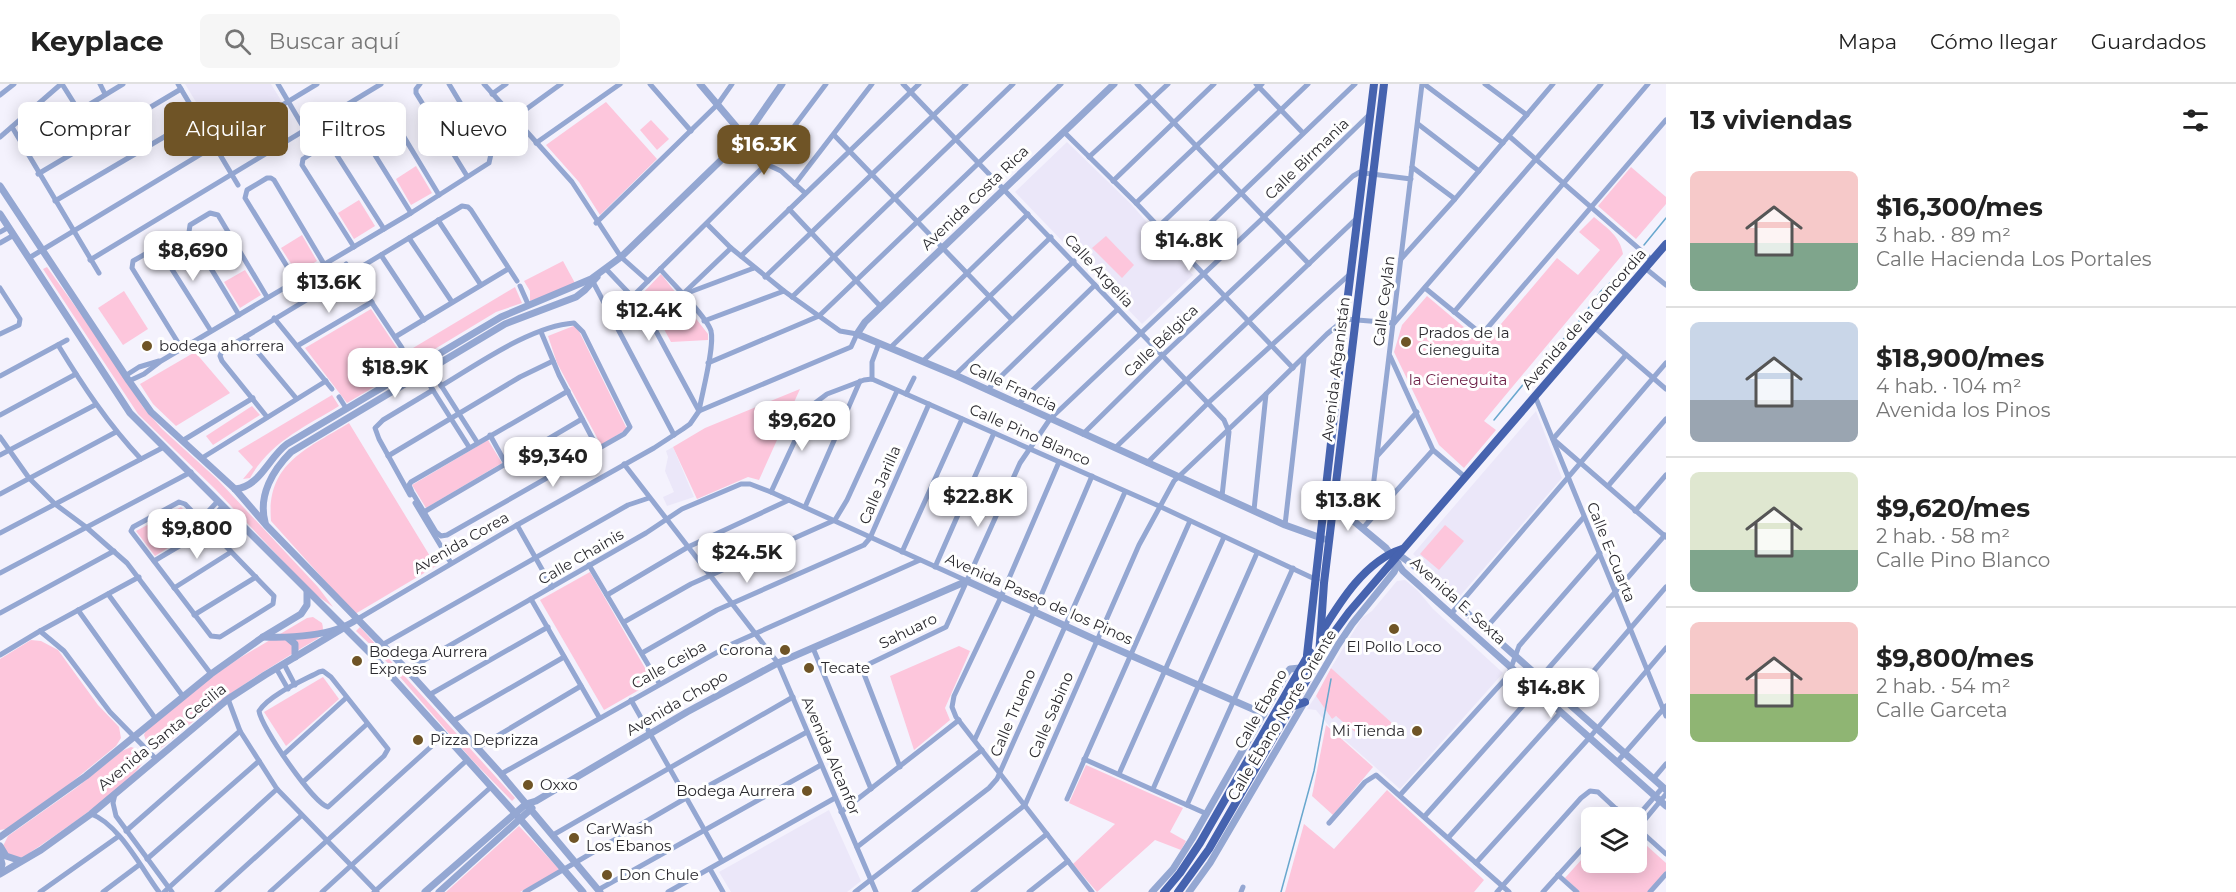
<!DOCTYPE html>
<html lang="es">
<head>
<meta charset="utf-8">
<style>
	:root { --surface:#fff; --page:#f6f6f6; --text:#222; --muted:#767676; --line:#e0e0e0; --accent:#6f5426 }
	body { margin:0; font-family:Montserrat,sans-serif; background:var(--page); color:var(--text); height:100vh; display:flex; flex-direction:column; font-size:22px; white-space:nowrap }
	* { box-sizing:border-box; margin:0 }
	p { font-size:20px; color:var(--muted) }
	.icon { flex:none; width:33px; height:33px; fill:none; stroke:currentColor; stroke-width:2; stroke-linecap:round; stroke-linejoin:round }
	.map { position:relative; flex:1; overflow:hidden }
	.side { display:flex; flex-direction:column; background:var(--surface); width:570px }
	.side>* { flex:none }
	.hud { position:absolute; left:18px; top:18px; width:570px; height:54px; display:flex; gap:12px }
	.controls { position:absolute; left:1581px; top:723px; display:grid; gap:12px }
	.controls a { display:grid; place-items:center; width:66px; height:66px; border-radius:9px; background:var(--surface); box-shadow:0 3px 15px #0003; font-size:30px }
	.price { position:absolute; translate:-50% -51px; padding:0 14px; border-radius:12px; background:#fff; color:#222; font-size:20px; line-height:39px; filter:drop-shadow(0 2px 3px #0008) }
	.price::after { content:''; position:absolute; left:50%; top:36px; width:18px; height:14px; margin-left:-9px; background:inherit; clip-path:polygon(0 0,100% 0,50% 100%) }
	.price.active { background:var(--accent); color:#fff }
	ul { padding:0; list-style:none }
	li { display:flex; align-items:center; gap:18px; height:150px; padding:0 24px }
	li+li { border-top:2px solid var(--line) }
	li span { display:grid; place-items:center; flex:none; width:168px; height:120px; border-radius:9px; color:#555 }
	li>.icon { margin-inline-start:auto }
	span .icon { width:72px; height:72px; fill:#fffc; stroke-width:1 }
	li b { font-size:26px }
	h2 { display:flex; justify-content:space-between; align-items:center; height:72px; padding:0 24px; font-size:26px }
	.chip { padding:0 21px; border-radius:9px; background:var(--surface); box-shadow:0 3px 15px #0003; font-size:21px; line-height:54px }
	.chip.active { background:var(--accent); color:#fff }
	header { display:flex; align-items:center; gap:36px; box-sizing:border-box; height:84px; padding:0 30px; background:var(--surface); border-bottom:2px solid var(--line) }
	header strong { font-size:28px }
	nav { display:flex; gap:33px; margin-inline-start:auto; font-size:21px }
	.search { width:420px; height:54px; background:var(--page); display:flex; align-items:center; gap:15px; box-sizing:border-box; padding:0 21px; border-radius:9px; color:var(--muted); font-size:22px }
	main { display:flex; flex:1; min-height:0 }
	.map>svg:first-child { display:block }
</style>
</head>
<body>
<header>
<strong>Keyplace</strong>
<div class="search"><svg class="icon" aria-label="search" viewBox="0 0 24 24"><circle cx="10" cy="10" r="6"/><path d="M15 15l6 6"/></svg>Buscar aquí</div>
<nav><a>Mapa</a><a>Cómo llegar</a><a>Guardados</a></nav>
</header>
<main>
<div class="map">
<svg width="1666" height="808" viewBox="0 0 1666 808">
	<rect width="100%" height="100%" fill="#f4f2fd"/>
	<g fill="#ebe7f9">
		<path d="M185,0H271L282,18L218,54Z"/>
		<path d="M1067,58L1131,120L1193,191L1142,240L1015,108Z"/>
		<path d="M1536,327L1562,394L1460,512L1413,470Z"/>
		<path d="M673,363L694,413L667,422L663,413L674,408L665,387L668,373L666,367Z"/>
		<path d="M1405,496L1418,507L1433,525L1503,589L1400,705L1329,642L1316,626L1307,625L1316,612L1332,635L1335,632L1368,645L1392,639L1331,584L1362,534L1372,527L1397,497Z"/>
		<path d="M829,726L861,797L847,808H731L719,788Z"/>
	</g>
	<g fill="#fdc6dc">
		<path d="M606,18L657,75L600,131L579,98L546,61Z"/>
		<path d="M651,36L669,55L657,66L640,46Z"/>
		<path d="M416,82L432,109L411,121L396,95Z"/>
		<path d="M1631,83L1666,113V120L1636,155L1598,122Z"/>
		<path d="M359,116L375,142L354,155L338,129Z"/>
		<path d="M1594,133C1607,144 1620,152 1623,170L1484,337L1496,346L1464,384L1439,361L1394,268L1402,241L1427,212L1484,260L1557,174L1578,191L1600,166L1579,148Z"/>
		<path d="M302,151L317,177L297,189L281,164Z"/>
		<path d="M1106,152L1134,181L1122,194L1092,164Z"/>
		<path d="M563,177L576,201L530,217V207L524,197Z"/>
		<path d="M47,183L105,264L143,323L162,345L217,395L318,503L333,523L312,508L215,405L138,330L43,185Z"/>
		<path d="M245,186L261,211L240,224L224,198Z"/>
		<path d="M661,190L708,250V256L671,258L652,223L640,212Z"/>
		<path d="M515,203L522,219L496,228L415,277L408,267Z"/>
		<path d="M124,207L148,245L123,261L98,224Z"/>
		<path d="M371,225L409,282L347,319L305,264Z"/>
		<path d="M576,241L627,345L601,361L557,279L548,252Z"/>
		<path d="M195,268L230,309L176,342L153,320L140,300Z"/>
		<path d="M800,305L759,396L748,393L697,415L673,363L705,344Z"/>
		<path d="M332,311L339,322C305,343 270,358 250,394L243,395L253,383L238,367Z"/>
		<path d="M252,322L260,331L213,361L206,352Z"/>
		<path d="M349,339L436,482L355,530L271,437C266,379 307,365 349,339Z"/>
		<path d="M488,356L502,379L426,424L412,401Z"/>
		<path d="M181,423L201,443L155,472L136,447Z"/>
		<path d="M1445,441L1464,457L1439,486L1420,470Z"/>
		<path d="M590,488L653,598L604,626L540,516Z"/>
		<path d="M313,533L322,539C324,546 323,550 317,555C262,587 212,620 164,662L159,665L148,662L144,651L146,646L206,597L238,575L307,534Z"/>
		<path d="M360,543L515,714L512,717L473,677L379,569L356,547Z"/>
		<path d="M31,556L41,557L58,566L98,621L119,643L121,654L116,662L67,702L6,745L0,746V575Z"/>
		<path d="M959,562L970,567L945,624L950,636L914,666L890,592Z"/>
		<path d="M1331,584L1392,639L1378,654L1368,645L1360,652L1336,632L1332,635L1316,612Z"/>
		<path d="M323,593L339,615L286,662L264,628Z"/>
		<path d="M1326,641L1373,683L1333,731L1312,712Z"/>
		<path d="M131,663C138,665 142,669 143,677C134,700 48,756 24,773L18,775L8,772L3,762L8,752L76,704L122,667Z"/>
		<path d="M1086,681L1183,724L1170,748L1186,757L1181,766L1155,756L1097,808L1073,780L1115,740L1069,719Z"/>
		<path d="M1387,706L1484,796L1474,808H1285L1304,740L1334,765Z"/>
		<path d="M519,742L560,786L520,808H446Z"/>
		<path d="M1637,753L1666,779V787L1648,808H1580L1565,794L1591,765L1592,778H1636Z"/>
	</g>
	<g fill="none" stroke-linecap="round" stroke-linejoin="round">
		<g stroke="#68a7ce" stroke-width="1.5">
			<path d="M1644,161L1666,134"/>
			<path d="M1494,336L1540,280L1574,244L1601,207L1624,186L1635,172"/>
			<path d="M1281,808L1314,687L1331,595"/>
		</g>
		<g stroke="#94a7d2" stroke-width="5">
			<path d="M62,0L79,27"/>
			<path d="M100,0L105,10"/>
			<path d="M178,0L238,101"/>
			<path d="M278,0L312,58"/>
			<path d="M420,0L416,5V9L467,92"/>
			<path d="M484,0L572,98L621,173L648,197"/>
			<path d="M650,0L691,47"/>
			<path d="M903,0L1224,336L1229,348L1222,412"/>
			<path d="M1137,0L1309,180"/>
			<path d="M1256,0L1303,49"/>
			<path d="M1424,0L1503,59"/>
			<path d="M1485,0L1527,31"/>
			<path d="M492,10L506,0"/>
			<path d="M0,11L14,0"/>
			<path d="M36,23L49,44"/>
			<path d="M514,34L561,0"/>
			<path d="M1418,40L1479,87"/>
			<path d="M12,43L99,189"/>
			<path d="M1064,48L1136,119L1293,284"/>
			<path d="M834,51L1012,236"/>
			<path d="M1509,52L1652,176"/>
			<path d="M0,53L61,0"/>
			<path d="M745,53L766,80L781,87L805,109"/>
			<path d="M536,59L620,0"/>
			<path d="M21,62L123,0"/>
			<path d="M1089,73L1168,0"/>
			<path d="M1412,83L1455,115"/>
			<path d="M38,90L181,5"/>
			<path d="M1113,97L1214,0"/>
			<path d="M795,100L872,0"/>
			<path d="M55,117L198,33"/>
			<path d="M1136,119L1262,0"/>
			<path d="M789,125L881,223"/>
			<path d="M411,129L360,47L361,35L381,24L389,28L439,111"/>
			<path d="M438,136L481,201"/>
			<path d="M596,139L718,20L732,0"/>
			<path d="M1158,143L1308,0"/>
			<path d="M0,148L9,143"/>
			<path d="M409,154L452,218"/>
			<path d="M0,159L14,151"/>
			<path d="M354,163L302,81L303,75L324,61L331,62L384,145"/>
			<path d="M1181,167L1355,0"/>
			<path d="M381,171L424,236"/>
			<path d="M741,172L919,0"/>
			<path d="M29,174L317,0"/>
			<path d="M1401,175L1455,115L1553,0"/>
			<path d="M90,176L381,0"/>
			<path d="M346,180L402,264"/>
			<path d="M1645,184L1666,201"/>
			<path d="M606,185L644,225L699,327"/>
			<path d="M660,185C671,198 708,234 711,247C715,262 702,309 699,327"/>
			<path d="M765,193L966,0"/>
			<path d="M592,196L674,351"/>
			<path d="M296,197L245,114L247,106L267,94H271L274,96L324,180"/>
			<path d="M520,202L528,220"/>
			<path d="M0,204L20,235L19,241L0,250"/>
			<path d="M1425,204L1479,248L1483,249L1666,36"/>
			<path d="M685,208L731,164"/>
			<path d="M682,211L754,184"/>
			<path d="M633,212L766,80L826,0"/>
			<path d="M792,213L1013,0"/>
			<path d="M1454,228L1648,0"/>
			<path d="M239,231L189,148L190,141L210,129L218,131L267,213"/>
			<path d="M274,234L332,305"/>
			<path d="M704,237L784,207"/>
			<path d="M1394,239L1601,0"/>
			<path d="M1594,243L1666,305"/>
			<path d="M541,248L559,291L598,365"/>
			<path d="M245,253L296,314"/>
			<path d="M395,253L508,185"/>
			<path d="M58,261C83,302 108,340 141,375"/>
			<path d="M297,262L372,218"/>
			<path d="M891,263L1028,130"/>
			<path d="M182,265L132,184L133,177L154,165L161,168L211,247"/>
			<path d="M1626,271L1553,355L1666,453"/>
			<path d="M1390,272L1433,366L1465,393"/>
			<path d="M408,273L414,283"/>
			<path d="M923,277L1051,153"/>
			<path d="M708,279L819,232L1061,0"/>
			<path d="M417,281L469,363"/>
			<path d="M430,284L477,358"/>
			<path d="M955,291L1074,177"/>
			<path d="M0,292L67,256"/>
			<path d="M125,292L139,283L159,277"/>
			<path d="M872,295V278L879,259"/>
			<path d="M129,297L144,290L161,277L411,129L489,79L491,70L449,0"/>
			<path d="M441,302C478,280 531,242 574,239L583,248L630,343L624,350L447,451L441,452L436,448L412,408L409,401L411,398L568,307"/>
			<path d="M987,306L1095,201"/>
			<path d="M906,310L914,294"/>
			<path d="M1535,312L1666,632"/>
			<path d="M339,313L346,324"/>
			<path d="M1018,320L1118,225"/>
			<path d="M0,331L76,290"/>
			<path d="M267,333L222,277L220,272L222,267L462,122L468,123L471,126L517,197"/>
			<path d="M1083,350L1163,271L1353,92L1360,88L1364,89L1411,95"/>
			<path d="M490,351L506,380"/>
			<path d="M0,353L29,394L55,420L86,443L127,479L211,590"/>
			<path d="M182,357L253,314"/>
			<path d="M1115,364L1357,134"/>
			<path d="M0,371L95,321"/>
			<path d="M1378,371L1417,328"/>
			<path d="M388,372L520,293L553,277"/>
			<path d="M202,374L326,297"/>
			<path d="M1059,378L1001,513L954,612L952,623L956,633L1092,808"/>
			<path d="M1147,379L1208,319L1350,190"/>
			<path d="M624,380L778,579L876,808"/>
			<path d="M1608,402L1666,335"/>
			<path d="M771,408L811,322L827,310L864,296L872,295L1159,422L1317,496"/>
			<path d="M0,410L116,348"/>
			<path d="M410,411L379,355L375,344L383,336L433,306"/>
			<path d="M179,418L185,420L274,512L273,520L220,553L211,552L131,447L133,443Z"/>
			<path d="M415,419L451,479"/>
			<path d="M805,423L860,297"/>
			<path d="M1254,426L1266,310"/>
			<path d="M1635,427L1666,391"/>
			<path d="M424,428L582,335"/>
			<path d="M200,436L218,417"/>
			<path d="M1369,437L1422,0"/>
			<path d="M205,441L223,422"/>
			<path d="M517,441L552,503"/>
			<path d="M1285,441L1304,274"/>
			<path d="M1363,444L1433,366"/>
			<path d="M0,449L164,363"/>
			<path d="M902,468L962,335"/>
			<path d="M154,477L208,445"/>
			<path d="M589,481L659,599"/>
			<path d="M935,483L994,349"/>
			<path d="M0,489L191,388"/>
			<path d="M174,504L231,468"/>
			<path d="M108,510L182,611"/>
			<path d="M607,511L688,463L789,416"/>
			<path d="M531,515L599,633"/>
			<path d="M78,526L155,634"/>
			<path d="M0,529L114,467"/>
			<path d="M1451,530L1666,279"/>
			<path d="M194,531L256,493"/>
			<path d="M356,536L517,441L654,364L683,345L690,340L699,327L851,263L857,250L840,247L784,207L731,164L707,140"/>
			<path d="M624,538L691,500L835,436L847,416L897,307"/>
			<path d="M1485,545L1584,433"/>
			<path d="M40,547L64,567L110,628L155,674"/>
			<path d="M382,561L628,421L649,414"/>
			<path d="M813,564L871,705"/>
			<path d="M642,569L717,526L864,461L870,454L929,320"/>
			<path d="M0,571L40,547L139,493"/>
			<path d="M284,580L295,601"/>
			<path d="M276,584L288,605"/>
			<path d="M407,586L646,449L682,425L741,400H750L771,408L967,497"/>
			<path d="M323,587L331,593L388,665L384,672L328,723C313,719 261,643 259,627C269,611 302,597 319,588Z"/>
			<path d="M1540,594L1665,451"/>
			<path d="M429,611L548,543"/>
			<path d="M228,615L240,647L277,705L377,808"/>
			<path d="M631,616L722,777"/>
			<path d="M1568,617L1666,503"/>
			<path d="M453,637L564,573"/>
			<path d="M975,655L1034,528L1092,392"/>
			<path d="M477,664L581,602"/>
			<path d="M283,671L346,614"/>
			<path d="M1084,675L1207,730"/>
			<path d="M1617,678L1666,622"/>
			<path d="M900,683L864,590L865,584L869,580L946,543L1020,379L1050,335L1264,133L1369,31"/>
			<path d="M501,690L732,560L920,476"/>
			<path d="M1119,690L1224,453"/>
			<path d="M1654,694L1666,680"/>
			<path d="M303,698L367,640"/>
			<path d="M1153,705L1257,469"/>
			<path d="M115,710L113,719L116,732L172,808"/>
			<path d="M1400,711L1508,592L1519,562L1600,469"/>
			<path d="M1067,715L1190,437"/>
			<path d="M1187,721L1293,484"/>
			<path d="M841,728L959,636"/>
			<path d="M91,730C118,739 142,785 159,808"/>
			<path d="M1424,733L1537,606"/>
			<path d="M1609,734L1617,725"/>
			<path d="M1636,734L1663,703"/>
			<path d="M1329,739L1365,698L1376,691L1509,808"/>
			<path d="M1636,743L1666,770"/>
			<path d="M1638,744L1666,710"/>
			<path d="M126,747L240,647"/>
			<path d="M553,751L793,613"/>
			<path d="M1448,754L1561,628"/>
			<path d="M857,763L982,666"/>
			<path d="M147,775L259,677"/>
			<path d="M1476,779L1590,653L1666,564"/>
			<path d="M710,785L723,808"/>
			<path d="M1558,791L1577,808"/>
			<path d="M598,806L821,681"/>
			<path d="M40,808L119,752"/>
			<path d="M103,808L139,781"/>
			<path d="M164,808L277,705"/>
			<path d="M217,808L301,732"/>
			<path d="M270,808L444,651"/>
			<path d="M322,808L466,677"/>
			<path d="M374,808L491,703"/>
			<path d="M525,808L686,714L807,648"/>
			<path d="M668,808L835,714"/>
			<path d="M855,808L989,704L997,695L1125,408"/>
			<path d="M914,808L1025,721L1139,461L1174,397L1266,310L1327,250L1345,235L1394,239"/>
			<path d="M973,808L1047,750"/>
			<path d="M1029,808L1068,777"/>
			<path d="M1241,808L1243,803"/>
			<path d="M1497,808L1581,714L1590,707L1598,708L1626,734"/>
			<path d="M1543,808L1592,754"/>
			<path d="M1650,808L1666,790"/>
		</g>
		<g stroke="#94a7d2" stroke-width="7">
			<path d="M700,0L745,53"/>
			<path d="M1114,0L865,238L857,250L955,291L1285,441L1324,455"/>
			<path d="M0,102L129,297L151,328L235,405L266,441L407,586L501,690L600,808"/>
			<path d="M0,130L130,329L375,574L515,729L583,808"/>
			<path d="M235,405C260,403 268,374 287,360L501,233L591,195L621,173L745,53L782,0"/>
			<path d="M1326,414L1386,464L1403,487L1666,722"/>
			<path d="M265,438C258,411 273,386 291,368L505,240L576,213L585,206L597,193"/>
			<path d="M1395,468L1413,481L1666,706"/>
			<path d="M263,553C291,554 333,552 356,536"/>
			<path d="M288,554L295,560V573"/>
			<path d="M0,753L86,692L211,590L263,553L301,530L307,521V507"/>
			<path d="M0,762L6,772L21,777"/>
			<path d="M0,772L2,780L0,789"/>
			<path d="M0,790L41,766L91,730L228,615L265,591L345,543"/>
			<path d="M425,808L526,720L536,717L687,628L778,579L967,497L1096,556L1264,630"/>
			<path d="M439,808L532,724"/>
			<path d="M1152,808L1173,785L1192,755L1286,590L1290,585L1300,584"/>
			<path d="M1189,808L1210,779L1338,561L1352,540L1394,488L1398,479"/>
		</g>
		<g stroke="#4663af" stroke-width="8">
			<path d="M1321,549C1340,518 1365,477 1402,465"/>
			<path d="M1307,571L1345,235L1374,0"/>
			<path d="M1319,572L1324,499L1384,0"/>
			<path d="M1291,623L1305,618"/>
			<path d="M1164,808L1180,789L1200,759L1310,568"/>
			<path d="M1178,808L1209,765L1335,547L1349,528L1666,160"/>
		</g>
	</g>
	<g fill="#6f5426" stroke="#fff" stroke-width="2">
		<circle cx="1406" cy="258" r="6"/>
		<circle cx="147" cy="262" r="6"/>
		<circle cx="1394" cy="545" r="6"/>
		<circle cx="785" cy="566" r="6"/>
		<circle cx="357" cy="577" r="6"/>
		<circle cx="809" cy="584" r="6"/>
		<circle cx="1417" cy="647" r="6"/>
		<circle cx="418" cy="656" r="6"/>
		<circle cx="528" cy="701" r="6"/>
		<circle cx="807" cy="707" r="6"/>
		<circle cx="574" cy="754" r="6"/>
		<circle cx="607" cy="791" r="6"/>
	</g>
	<g text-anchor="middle" stroke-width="6" stroke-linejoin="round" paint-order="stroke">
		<g font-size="15" fill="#2c2b30" stroke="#fff">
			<text transform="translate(1307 75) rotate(-44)" y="5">Calle Birmania</text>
			<text transform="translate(975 114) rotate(-44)" y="5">Avenida Costa Rica</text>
			<text transform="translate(1099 187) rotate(47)" y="5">Calle Argelia</text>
			<text transform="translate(1384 217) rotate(-83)" y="5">Calle Ceylán</text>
			<text transform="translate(1584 235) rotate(-49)" y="5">Avenida de la Concordia</text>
			<text transform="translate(1161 257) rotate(-44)" y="5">Calle Bélgica</text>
			<text transform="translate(1336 285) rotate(-83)" y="5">Avenida Afganistán</text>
			<text transform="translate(1013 303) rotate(25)" y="5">Calle Francia</text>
			<text transform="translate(1030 351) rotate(24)" y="5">Calle Pino Blanco</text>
			<text transform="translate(880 401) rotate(-67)" y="5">Calle Jarilla</text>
			<text transform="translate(461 459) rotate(-30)" y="5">Avenida Corea</text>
			<text transform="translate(1611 468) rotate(68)" y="5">Calle E-Cuarta</text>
			<text transform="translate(581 473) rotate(-30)" y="5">Calle Chainis</text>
			<text transform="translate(1039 515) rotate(24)" y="5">Avenida Paseo de los Pinos</text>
			<text transform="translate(1458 517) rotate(42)" y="5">Avenida E. Sexta</text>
			<text transform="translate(908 547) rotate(-26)" y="5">Sahuaro</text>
			<text transform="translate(669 581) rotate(-29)" y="5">Calle Ceiba</text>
			<text transform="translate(677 619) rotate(-30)" y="5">Avenida Chopo</text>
			<text transform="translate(1261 625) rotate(-60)" y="5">Calle Ébano</text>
			<text transform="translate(1013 629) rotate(-67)" y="5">Calle Trueno</text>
			<text transform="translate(1051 631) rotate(-67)" y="5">Calle Sabino</text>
			<text transform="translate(1282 631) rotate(-59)" y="5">Calle Ébano Norte Oriente</text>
			<text transform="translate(162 653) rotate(-39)" y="5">Avenida Santa Cecilia</text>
			<text transform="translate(831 672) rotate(67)" y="5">Avenida Alcanfor</text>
		</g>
		<g font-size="15" fill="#2c2b30" stroke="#fff" text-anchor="start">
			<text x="1418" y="254">Prados de la<tspan x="1418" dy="17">Cieneguita</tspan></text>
			<text x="159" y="267">bodega ahorrera</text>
			<text x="1394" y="568" text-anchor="middle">El Pollo Loco</text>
			<text x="773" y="571" text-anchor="end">Corona</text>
			<text x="369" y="573">Bodega Aurrera<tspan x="369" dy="17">Express</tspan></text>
			<text x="821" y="589">Tecate</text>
			<text x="1405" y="652" text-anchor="end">Mi Tienda</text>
			<text x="430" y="661">Pizza Deprizza</text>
			<text x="540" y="706">Oxxo</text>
			<text x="795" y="712" text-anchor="end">Bodega Aurrera</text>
			<text x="586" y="750">CarWash<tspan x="586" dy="17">Los Ebanos</tspan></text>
			<text x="619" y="796">Don Chule</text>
		</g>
		<g font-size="15" fill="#6b1d45" stroke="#fff">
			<text x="1458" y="301">la Cieneguita</text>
		</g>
	</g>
</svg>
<div class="controls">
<a><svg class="icon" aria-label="layers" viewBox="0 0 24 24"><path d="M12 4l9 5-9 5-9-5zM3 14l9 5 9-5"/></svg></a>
</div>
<b class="price active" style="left:764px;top:92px">$16.3K</b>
<b class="price" style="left:1189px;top:188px">$14.8K</b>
<b class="price" style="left:193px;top:198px">$8,690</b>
<b class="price" style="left:329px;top:230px">$13.6K</b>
<b class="price" style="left:649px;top:258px">$12.4K</b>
<b class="price" style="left:395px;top:315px">$18.9K</b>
<b class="price" style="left:802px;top:368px">$9,620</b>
<b class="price" style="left:553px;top:404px">$9,340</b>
<b class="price" style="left:978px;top:444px">$22.8K</b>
<b class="price" style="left:1348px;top:448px">$13.8K</b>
<b class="price" style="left:197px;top:476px">$9,800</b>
<b class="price" style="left:747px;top:500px">$24.5K</b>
<b class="price" style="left:1551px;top:635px">$14.8K</b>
<div class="hud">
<a class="chip">Comprar</a>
<a class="chip active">Alquilar</a>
<a class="chip">Filtros</a>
<a class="chip">Nuevo</a>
</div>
</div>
<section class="side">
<h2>13 viviendas<svg class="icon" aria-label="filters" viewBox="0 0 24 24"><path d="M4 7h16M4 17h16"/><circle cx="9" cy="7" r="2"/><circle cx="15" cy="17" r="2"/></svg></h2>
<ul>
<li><span style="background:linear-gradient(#f6c9c9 60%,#7fa58c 0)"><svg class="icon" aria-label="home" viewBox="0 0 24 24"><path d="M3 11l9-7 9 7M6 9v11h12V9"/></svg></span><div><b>$16,300/mes</b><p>3 hab. · 89 m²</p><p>Calle Hacienda Los Portales</p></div></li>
<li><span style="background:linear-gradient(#c9d6e8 65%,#9aa5b1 0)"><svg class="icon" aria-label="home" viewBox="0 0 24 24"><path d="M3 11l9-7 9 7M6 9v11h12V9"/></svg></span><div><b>$18,900/mes</b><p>4 hab. · 104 m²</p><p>Avenida los Pinos</p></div></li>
<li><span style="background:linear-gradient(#dfe7d0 65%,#7fa58c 0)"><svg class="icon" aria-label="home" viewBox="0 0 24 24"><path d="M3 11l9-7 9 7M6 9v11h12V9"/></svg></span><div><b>$9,620/mes</b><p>2 hab. · 58 m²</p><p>Calle Pino Blanco</p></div></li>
<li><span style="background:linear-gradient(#f6c9c9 60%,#8fb573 0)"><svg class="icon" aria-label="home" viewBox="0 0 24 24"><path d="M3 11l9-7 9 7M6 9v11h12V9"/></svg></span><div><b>$9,800/mes</b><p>2 hab. · 54 m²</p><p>Calle Garceta</p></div></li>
</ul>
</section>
</main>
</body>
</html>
